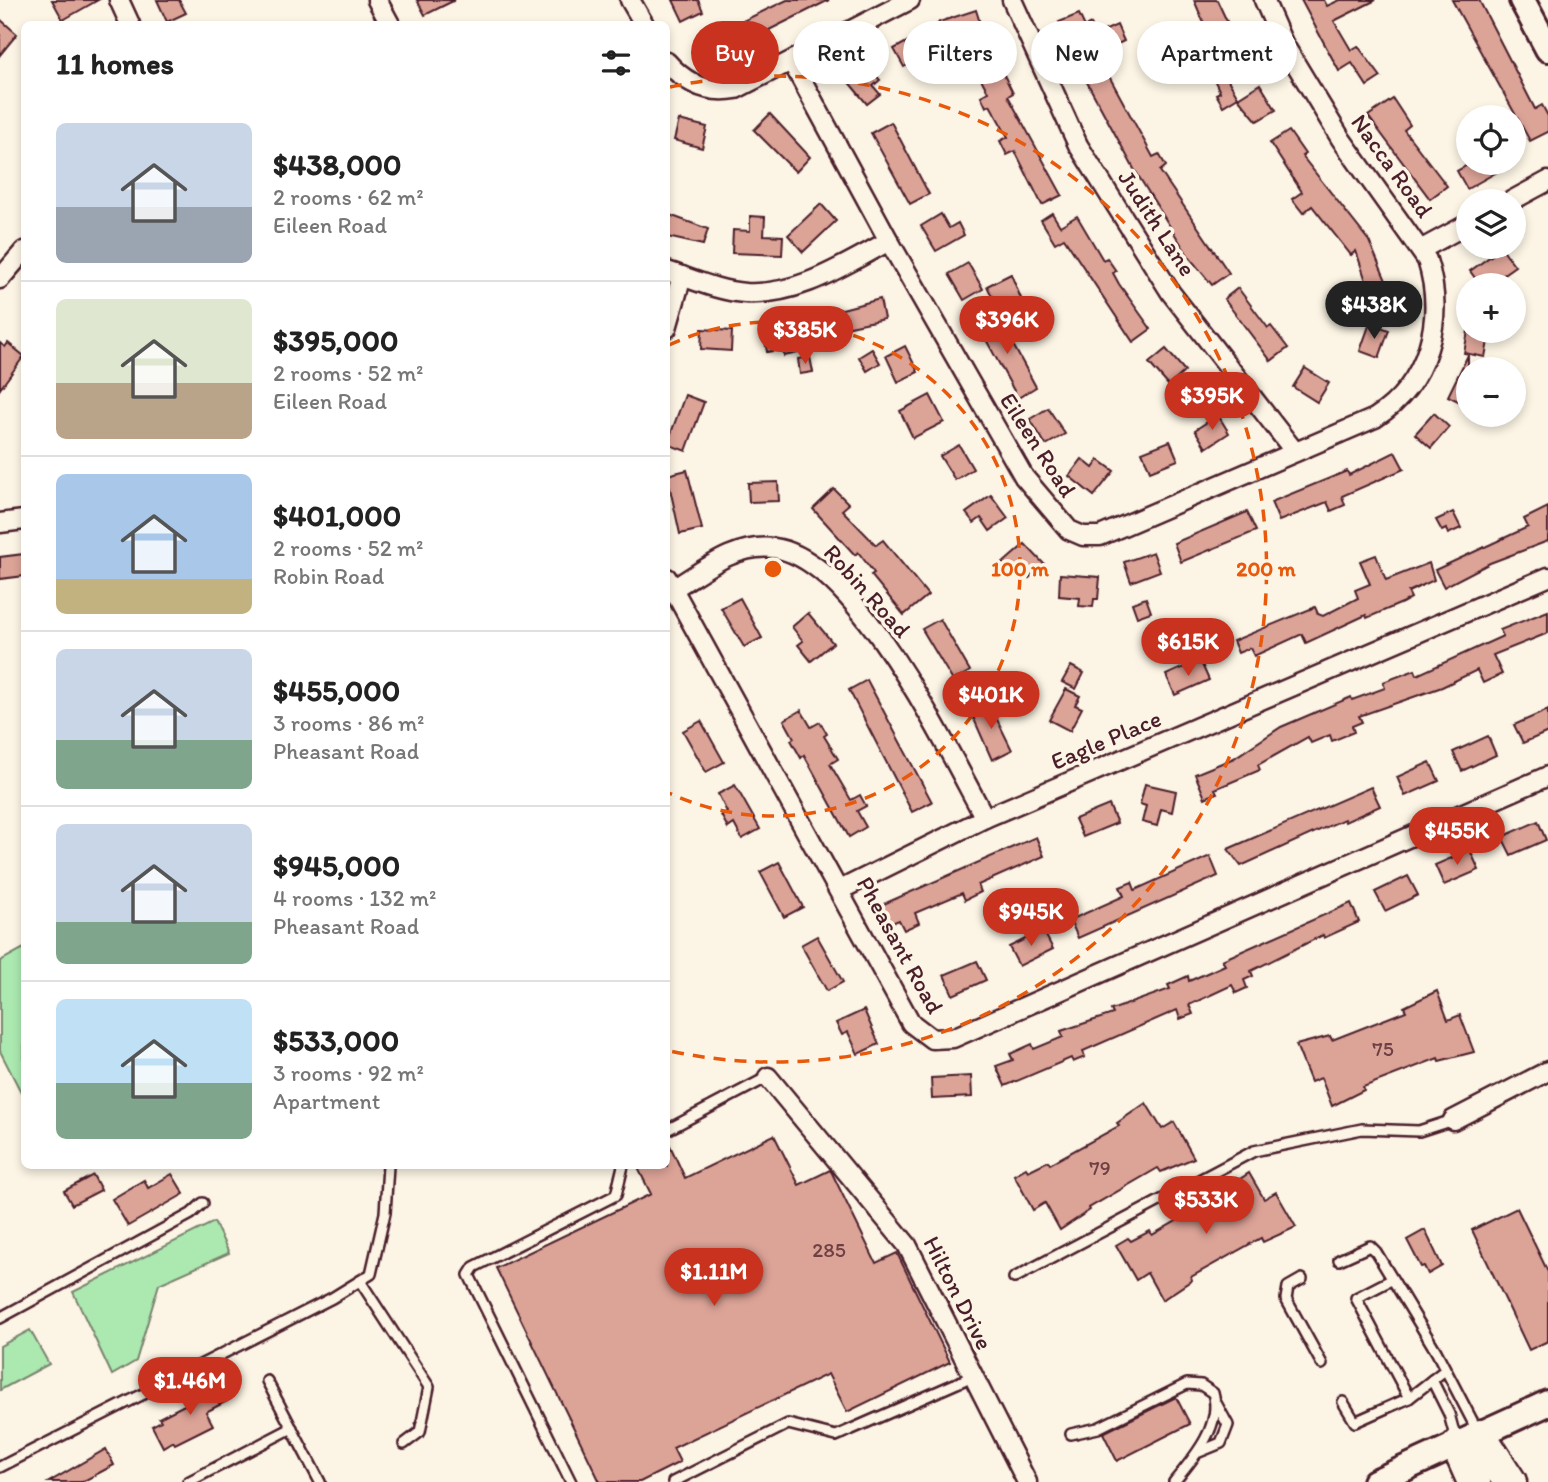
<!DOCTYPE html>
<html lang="en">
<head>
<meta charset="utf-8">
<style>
	:root { --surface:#fff; --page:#f2f2f2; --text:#222; --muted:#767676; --line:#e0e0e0; --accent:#c8321e }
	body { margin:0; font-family:Itim,sans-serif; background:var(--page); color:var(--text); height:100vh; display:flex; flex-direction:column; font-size:26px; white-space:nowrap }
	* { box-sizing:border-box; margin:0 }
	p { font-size:23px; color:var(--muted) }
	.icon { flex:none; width:38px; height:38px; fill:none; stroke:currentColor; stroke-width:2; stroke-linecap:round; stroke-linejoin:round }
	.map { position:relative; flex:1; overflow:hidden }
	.drawer { position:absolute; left:21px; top:21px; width:649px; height:1148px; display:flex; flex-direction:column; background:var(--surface); border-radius:10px; box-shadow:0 4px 10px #0003 }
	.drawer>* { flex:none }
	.top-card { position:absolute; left:691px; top:21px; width:665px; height:63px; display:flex; gap:14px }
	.fabs { position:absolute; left:1456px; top:105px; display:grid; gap:14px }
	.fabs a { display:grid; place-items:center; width:70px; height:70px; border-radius:50%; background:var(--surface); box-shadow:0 4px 10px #0003; font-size:35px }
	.price { position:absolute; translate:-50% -60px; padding:0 16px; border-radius:24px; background:var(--accent); color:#fff; font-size:23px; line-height:46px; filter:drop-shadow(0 2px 4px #0008) }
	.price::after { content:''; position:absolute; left:50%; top:42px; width:21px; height:16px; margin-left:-10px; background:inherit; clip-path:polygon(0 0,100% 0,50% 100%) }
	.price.selected { background:#222; color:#fff }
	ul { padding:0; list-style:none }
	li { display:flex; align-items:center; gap:21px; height:175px; padding:0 35px }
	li+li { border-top:2px solid var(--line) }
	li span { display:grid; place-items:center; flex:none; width:196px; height:140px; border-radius:10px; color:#555 }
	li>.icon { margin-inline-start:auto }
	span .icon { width:84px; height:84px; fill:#fffc; stroke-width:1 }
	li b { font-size:30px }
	h2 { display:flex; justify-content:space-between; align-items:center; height:84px; padding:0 35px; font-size:30px }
	.pill { padding:0 24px; border-radius:32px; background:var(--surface); box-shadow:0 4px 10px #0003; font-size:24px; line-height:63px }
	.pill.selected { background:var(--accent); color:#fff }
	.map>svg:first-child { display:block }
</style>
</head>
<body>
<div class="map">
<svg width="1548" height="1482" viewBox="0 0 1548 1482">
	<rect width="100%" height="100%" fill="#fcf5e5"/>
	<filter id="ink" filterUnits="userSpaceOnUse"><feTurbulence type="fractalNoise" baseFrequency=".0143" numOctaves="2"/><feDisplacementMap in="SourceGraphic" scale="14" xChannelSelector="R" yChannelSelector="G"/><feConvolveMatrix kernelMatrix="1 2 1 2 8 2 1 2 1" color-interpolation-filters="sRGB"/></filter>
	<g filter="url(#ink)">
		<g fill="#abe9b0" stroke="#7a846e" stroke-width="2">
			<path d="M24,948V1098L0,1051V961Z"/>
			<path d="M214,1222L229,1253L159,1284L136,1361L112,1375L73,1292Z"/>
			<path d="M30,1330L49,1364L0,1390V1346Z"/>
		</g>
		<g fill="#dca397" stroke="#4a1f2b" stroke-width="2">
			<path d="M52,0H98L63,20Z"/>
			<path d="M157,0H179L186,13L167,22Z"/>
			<path d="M417,0H455L425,15Z"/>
			<path d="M673,0H698L703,11L683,21Z"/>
			<path d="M787,0H829L769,30L771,34L735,52L724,30Z"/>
			<path d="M1194,0H1217L1245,60L1222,70L1238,97L1223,106L1216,94L1220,92L1196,41L1209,35Z"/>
			<path d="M1301,0H1324L1327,6L1340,0H1376L1334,21L1351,50L1358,46L1381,77L1367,86L1352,63L1339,71Z"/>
			<path d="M1452,0H1479L1535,109L1542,105L1548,116V132L1530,141Z"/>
			<path d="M976,10L982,29L925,47L929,53L904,67L894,49L914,38H920L923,44L939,22Z"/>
			<path d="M1079,14L1085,27L1091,24L1095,35L1117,25L1124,41L1097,54L1153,157L1159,154L1166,166L1160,171L1229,273L1212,285L1189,257L1134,169L1075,60L1059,22Z"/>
			<path d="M0,19L17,34L0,55Z"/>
			<path d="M866,64L880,80L873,86L880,94L867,104L847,80Z"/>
			<path d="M1000,67L1013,93L1008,96L1062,195L1042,205L1015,151L1007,155L1000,141L1008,137L990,105L986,107L981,96L988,92L980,77Z"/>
			<path d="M1260,84L1276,110L1257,121L1238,98Z"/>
			<path d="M1393,99L1410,125L1404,130L1447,186L1430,199L1368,116Z"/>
			<path d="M770,114L810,157L796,172L754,130Z"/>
			<path d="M679,120L707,127L702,148L674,140Z"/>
			<path d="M891,122L929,194L910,204L871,133Z"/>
			<path d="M1289,131L1305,154L1302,156L1369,241L1394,299L1374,305L1356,251L1351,255L1312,206L1303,213L1292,199L1302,192L1270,143Z"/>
			<path d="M1471,163H1513L1467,189L1457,171Z"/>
			<path d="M821,204L836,221L803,252L788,235Z"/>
			<path d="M1052,213L1060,226L1077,216L1103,260L1107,258L1116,271L1113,273L1119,284L1151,329L1133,342L1064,238L1055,243L1041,220Z"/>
			<path d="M667,214L708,229L703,245L667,237Z"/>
			<path d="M941,214L949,228L958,223L964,235L936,251L921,226Z"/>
			<path d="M750,216L765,217L764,235L783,236L782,255L732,253L733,230L750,231Z"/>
			<path d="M1502,248L1515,266L1488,285H1480L1470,271Z"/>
			<path d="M968,263L983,289L964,300L949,274Z"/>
			<path d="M1011,274L1022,301L999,311L987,286Z"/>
			<path d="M1238,288L1268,328L1271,326L1288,348L1271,361L1224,299Z"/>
			<path d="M880,299L884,319L831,330L827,313Z"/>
			<path d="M997,315L1036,387L1018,398L978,325Z"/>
			<path d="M1370,323L1389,330L1379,358L1360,351Z"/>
			<path d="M793,325L798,353L784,356L783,349L767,352L763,330Z"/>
			<path d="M702,329L732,331L731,351L701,349Z"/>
			<path d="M1468,331H1490L1485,357L1464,353Z"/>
			<path d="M0,343L5,347L8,343L24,356L0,389Z"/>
			<path d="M905,346L918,372L898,382L886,356Z"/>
			<path d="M872,349L880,363L867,371L859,357Z"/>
			<path d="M1166,349L1185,371L1169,386L1149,363Z"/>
			<path d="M1468,355V406L1448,396Z"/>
			<path d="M810,357L813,372L800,374L798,359Z"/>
			<path d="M1305,368L1329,383L1317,402L1293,387Z"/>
			<path d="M685,395L704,402L686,451L667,444Z"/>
			<path d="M930,395L944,422L913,438L900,411Z"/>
			<path d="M1048,408L1065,434L1046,445L1030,419Z"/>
			<path d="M1434,413L1449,427L1431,448L1415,434Z"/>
			<path d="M1218,415L1229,433L1206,448L1195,430Z"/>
			<path d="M1170,441L1178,460L1150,471L1142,452Z"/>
			<path d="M959,445L973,469L955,480L940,456Z"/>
			<path d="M1395,452L1404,469L1342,496L1345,505L1331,511L1327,502L1279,521L1271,502L1347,471L1349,475Z"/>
			<path d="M1082,459L1093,468L1099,460L1114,471L1094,496L1069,476Z"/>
			<path d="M687,470L702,529L680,534L667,475Z"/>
			<path d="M778,482L779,501L749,502L748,483Z"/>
			<path d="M834,489L849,504L842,510L876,545L883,540L928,595L904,615L871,575L874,573L858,552L855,555L813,509Z"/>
			<path d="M991,495L1008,518L990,531L981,518L974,523L966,513Z"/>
			<path d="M1548,507V541L1490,563L1444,587L1435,570L1528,527L1524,519Z"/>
			<path d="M1247,512L1256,531L1181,562L1174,543Z"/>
			<path d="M1453,512L1461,528L1448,534L1446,529L1442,531L1436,520Z"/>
			<path d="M1025,544L1044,564L1029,578L1019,568L1012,575L1002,564Z"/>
			<path d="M1153,552L1160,571L1131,582L1124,562Z"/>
			<path d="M24,554V576L0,579V557Z"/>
			<path d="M1376,555L1386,580L1429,563L1434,580L1408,592L1411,598L1402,603L1367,618L1366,615L1306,643L1302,634L1254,656L1250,648L1238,653L1233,641L1315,607L1318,614L1323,616L1358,598L1355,590L1370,584L1360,561Z"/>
			<path d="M1060,574L1100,577L1098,599H1094L1093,607L1079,606L1080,598L1059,596Z"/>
			<path d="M740,598L762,638L744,647L721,608Z"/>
			<path d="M1146,598L1151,612L1137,617L1132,603Z"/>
			<path d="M1548,611V633L1493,655L1502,674L1483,683L1477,670L1442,687L1359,716L1362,722L1352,726L1354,732L1332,741L1330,735L1311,743L1308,737L1258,765L1260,770L1215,789L1217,793L1205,798L1195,774L1234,758L1281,727L1351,697L1352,700L1385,688L1383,682L1415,670L1417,675L1503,636L1500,630Z"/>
			<path d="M808,613L833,643L811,661L798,645L803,641L792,627Z"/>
			<path d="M940,619L970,671L953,681L922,629Z"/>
			<path d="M1200,660L1209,680L1175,695L1166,675Z"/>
			<path d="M1071,666L1084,673L1076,689L1062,682Z"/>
			<path d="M867,680L932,802L912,812L849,690Z"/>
			<path d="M1066,689L1080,696L1075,705L1082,708L1070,731L1049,720Z"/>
			<path d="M988,701L1012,750L992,760L970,710Z"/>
			<path d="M801,710L811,727L820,722L827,734L824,736L838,759L830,764L851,800L860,795L866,806L857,811L866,827L849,837L804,755L801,758L791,740L794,738L784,720Z"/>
			<path d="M1548,710V732L1523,743L1514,725Z"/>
			<path d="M701,721L724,762L706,772L683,731Z"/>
			<path d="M1488,736L1496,755L1462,771L1453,752Z"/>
			<path d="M1430,762L1439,781L1405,796L1397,777Z"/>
			<path d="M1145,784L1176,791L1172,812L1161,809L1157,826L1142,822L1146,806L1140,804Z"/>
			<path d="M735,785L760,829L742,839L734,824L728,828L721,815L727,812L718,794Z"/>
			<path d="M1371,787L1380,806L1345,822L1344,819L1241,866L1228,849Z"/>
			<path d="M1109,805L1117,823L1083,837L1075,819Z"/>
			<path d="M1538,821L1546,840L1511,855L1502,837Z"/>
			<path d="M1036,837L1044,856L978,885L981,892L965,900L962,893L915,913L919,923L904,930L899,920L887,925L879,906Z"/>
			<path d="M1470,850L1479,870L1444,885L1435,865Z"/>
			<path d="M1210,856L1218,876L1078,938L1070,920L1124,896L1120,887L1132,882L1135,890Z"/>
			<path d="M779,862L803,907L784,917L760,872Z"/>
			<path d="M1408,876L1418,895L1385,911L1375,892Z"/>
			<path d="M1351,903L1359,922L1324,938L1323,935L1251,971L1253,976L1244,980L1247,988L1236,993L1232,985L1189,1005L1193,1014L1180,1019L1177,1010L1083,1051L1085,1057L1073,1062L1071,1058L1005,1086L996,1066L1013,1060L1010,1054L1032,1044L1034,1049L1063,1037L1061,1031L1113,1014L1111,1010L1170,989L1168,985L1188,976L1189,981L1225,965L1222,960Z"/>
			<path d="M1043,930L1053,949L1019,966L1009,947Z"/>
			<path d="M817,936L843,982L827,991L801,945Z"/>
			<path d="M977,961L986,980L953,995L944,975Z"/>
			<path d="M1437,991L1448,1020L1460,1015L1474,1052L1439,1061L1438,1058L1363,1087L1364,1090L1332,1106L1321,1078L1311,1082L1296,1045L1330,1036L1332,1040L1406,1011L1404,1007Z"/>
			<path d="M864,1010L879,1044L858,1054L848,1032L842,1035L836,1023Z"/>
			<path d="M971,1076L972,1097L932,1099L931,1078Z"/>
			<path d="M1146,1103L1162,1129L1174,1122L1194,1158L1161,1172L1158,1168L1089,1208L1090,1210L1060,1230L1045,1203L1033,1210L1014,1175L1026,1168L1028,1171L1048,1161L1050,1164L1119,1126L1117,1123Z"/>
			<path d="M774,1135L799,1185L830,1170L832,1173L876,1263L897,1253L950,1362L847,1412L828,1374L673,1448L680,1462L640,1482H600L496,1268L651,1194L637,1166H667V1139L685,1178Z"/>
			<path d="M1249,1173L1264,1199L1276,1192L1296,1227L1263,1242L1261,1238L1191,1277L1192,1280L1162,1300L1147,1273L1136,1280L1116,1245L1128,1238L1131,1241L1150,1231L1152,1235L1221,1195L1219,1193Z"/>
			<path d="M172,1174L184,1194L128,1226L112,1199L144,1180L148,1188Z"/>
			<path d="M93,1175L101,1190L72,1205L64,1191Z"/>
			<path d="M1517,1208L1548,1272V1341L1529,1350L1472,1230Z"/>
			<path d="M1425,1230L1442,1266L1428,1274L1424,1266L1421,1267L1407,1240Z"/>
			<path d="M218,1382L227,1401L206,1412L213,1425L175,1444L173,1441L163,1447L152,1426L161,1421L159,1418L200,1397L198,1392Z"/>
			<path d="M1176,1397L1190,1424L1117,1461L1103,1433Z"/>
			<path d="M106,1449L114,1465L82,1482H49Z"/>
		</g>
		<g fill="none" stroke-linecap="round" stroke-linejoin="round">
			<g stroke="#4a1f2b" stroke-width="14">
				<g id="service">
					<path d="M667,1130L768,1077"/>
					<path d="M1339,1260L1370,1246L1376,1252L1436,1351L1478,1432"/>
					<path d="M1014,1278L1254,1151L1362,1129L1419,1131L1453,1120"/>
					<path d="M1302,1279L1288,1287L1286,1299L1322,1364"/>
					<path d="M1391,1280L1356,1298L1409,1398"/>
					<path d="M360,1281L429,1387L420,1432L404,1444"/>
					<path d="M0,1318L191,1214L203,1203"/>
					<path d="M1432,1380L1449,1414L1456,1440"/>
					<path d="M267,1381L320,1482"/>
					<path d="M1343,1402L1355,1422L1409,1398L1445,1370"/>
					<path d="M1071,1434L1098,1428L1187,1384L1201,1385L1213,1393C1223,1425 1193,1459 1174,1482"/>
					<path d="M1199,1452L1221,1443L1228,1425L1216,1403"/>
					<path d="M0,1467L332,1298L371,1274L385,1213L388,1166"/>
					<path d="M188,1482L292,1428"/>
					<path d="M571,1482L469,1275L474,1267L616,1195L623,1166"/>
					<path d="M673,1482L788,1424L836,1436L973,1376"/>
				</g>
			</g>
			<g stroke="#4a1f2b" stroke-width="23">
				<g id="minor">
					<path d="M119,0L130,24"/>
					<path d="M377,0L390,24"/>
					<path d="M630,0L644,24"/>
					<path d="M1012,0L1078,145L1171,293L1295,452"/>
					<path d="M667,62C685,83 708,94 736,89L910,0"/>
					<path d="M792,62L889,241L1024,477L1069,530L1083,536H1100L1375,418C1428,384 1446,319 1427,260L1341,139L1283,43L1264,0"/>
					<path d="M1511,201L1548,181"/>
					<path d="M1422,249L1468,224"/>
					<path d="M667,271C692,279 718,291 745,293C798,296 844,265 889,241"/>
					<path d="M0,279L24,251"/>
					<path d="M667,328L682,276"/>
					<path d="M0,523L24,520"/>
					<path d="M667,578L911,1023L932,1039L953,1038L1548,776"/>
					<path d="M673,589C704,570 736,543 774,548C857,559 947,749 985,818"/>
					<path d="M840,890L985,818L1548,577"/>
					<path d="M768,1077L907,1245L1027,1482"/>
					<path d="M1453,1120L1548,1071"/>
				</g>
			</g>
			<g stroke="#4a1f2b" stroke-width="30">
				<g id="secondary">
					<path d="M1522,0L1548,49"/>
					<path d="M1375,1482L1548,1403"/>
				</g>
			</g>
			<g stroke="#4a1f2b" stroke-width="37">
				<g id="motorway">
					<path d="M1480,1436L1510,1482"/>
					<path d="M1458,1446L1474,1482"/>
				</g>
			</g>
			<use href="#service" stroke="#fcf5e5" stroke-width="9"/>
			<use href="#minor" stroke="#fcf5e5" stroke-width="18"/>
			<use href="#secondary" stroke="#fcf5e5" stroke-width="24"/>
			<use href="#motorway" stroke="#fcf5e5" stroke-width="32"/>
		</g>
	</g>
	<g fill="none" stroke="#e8590c" stroke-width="3.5" stroke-dasharray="12 9">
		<path d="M669 345A247 247 0 1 1 669 793"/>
		<path d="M670 87A493 493 0 1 1 670 1051"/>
	</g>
	<g text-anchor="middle" stroke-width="7" stroke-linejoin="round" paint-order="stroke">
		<g font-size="21" fill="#6e4046">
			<text x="1383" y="1056">75</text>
			<text x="1100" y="1175">79</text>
			<text x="829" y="1257">285</text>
		</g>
		<g font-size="24" fill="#4a1f2b" stroke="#fcf5e5">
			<text transform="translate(1392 166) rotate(54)" y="8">Nacca Road</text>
			<text transform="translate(1157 223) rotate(57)" y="8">Judith Lane</text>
			<text transform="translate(1038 445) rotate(57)" y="8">Eileen Road</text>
			<text transform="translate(867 591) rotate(48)" y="8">Robin Road</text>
			<text transform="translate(1106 740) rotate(-23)" y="8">Eagle Place</text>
			<text transform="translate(900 945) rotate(61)" y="8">Pheasant Road</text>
			<text transform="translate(958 1293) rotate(63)" y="8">Hilton Drive</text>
		</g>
	</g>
	<circle cx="773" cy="569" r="10" fill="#e8590c" stroke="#fcf5e5" stroke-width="3.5"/>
	<g font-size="21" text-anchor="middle" font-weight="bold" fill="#e8590c" stroke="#fcf5e5" stroke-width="7" stroke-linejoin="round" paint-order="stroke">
		<text x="1020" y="576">100 m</text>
		<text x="1266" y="576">200 m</text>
	</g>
</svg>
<div class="fabs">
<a><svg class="icon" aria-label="locate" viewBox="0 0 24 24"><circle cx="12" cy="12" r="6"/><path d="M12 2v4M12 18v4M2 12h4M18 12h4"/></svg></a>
<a><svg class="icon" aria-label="layers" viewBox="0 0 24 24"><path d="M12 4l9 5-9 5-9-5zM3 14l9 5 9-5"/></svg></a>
<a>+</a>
<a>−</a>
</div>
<b class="price selected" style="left:1374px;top:341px">$438K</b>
<b class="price" style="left:1007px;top:356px">$396K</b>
<b class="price" style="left:805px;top:366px">$385K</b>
<b class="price" style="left:1212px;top:432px">$395K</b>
<b class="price" style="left:1188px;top:678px">$615K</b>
<b class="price" style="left:991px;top:731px">$401K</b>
<b class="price" style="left:1457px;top:867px">$455K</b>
<b class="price" style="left:1031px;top:948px">$945K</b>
<b class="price" style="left:1206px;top:1236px">$533K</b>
<b class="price" style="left:714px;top:1308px">$1.11M</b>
<b class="price" style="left:190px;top:1417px">$1.46M</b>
<div class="top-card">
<a class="pill selected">Buy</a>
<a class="pill">Rent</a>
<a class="pill">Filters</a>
<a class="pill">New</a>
<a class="pill">Apartment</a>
</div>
<section class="drawer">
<h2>11 homes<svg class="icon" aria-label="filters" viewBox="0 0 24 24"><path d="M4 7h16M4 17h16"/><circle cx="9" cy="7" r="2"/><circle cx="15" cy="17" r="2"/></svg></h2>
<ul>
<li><span style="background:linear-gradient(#c9d6e8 60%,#9aa5b1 0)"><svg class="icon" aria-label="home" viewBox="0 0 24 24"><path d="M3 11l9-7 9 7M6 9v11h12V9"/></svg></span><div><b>$438,000</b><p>2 rooms · 62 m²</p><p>Eileen Road</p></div></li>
<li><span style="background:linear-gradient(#dfe7d0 60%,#b9a48a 0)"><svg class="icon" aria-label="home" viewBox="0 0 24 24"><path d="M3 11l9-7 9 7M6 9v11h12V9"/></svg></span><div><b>$395,000</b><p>2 rooms · 52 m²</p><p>Eileen Road</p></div></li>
<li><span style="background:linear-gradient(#a9c7e8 75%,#c2b280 0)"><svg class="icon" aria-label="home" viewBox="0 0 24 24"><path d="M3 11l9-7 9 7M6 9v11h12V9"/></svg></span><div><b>$401,000</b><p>2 rooms · 52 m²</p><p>Robin Road</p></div></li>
<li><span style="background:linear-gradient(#c9d6e8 65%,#7fa58c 0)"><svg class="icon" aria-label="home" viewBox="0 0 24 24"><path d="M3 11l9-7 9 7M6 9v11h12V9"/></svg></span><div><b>$455,000</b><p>3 rooms · 86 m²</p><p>Pheasant Road</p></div></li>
<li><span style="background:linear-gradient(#c9d6e8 70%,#7fa58c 0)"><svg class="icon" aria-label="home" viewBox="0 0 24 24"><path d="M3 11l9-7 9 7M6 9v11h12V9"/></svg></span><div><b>$945,000</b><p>4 rooms · 132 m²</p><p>Pheasant Road</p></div></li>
<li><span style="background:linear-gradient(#bfe0f5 60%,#7fa58c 0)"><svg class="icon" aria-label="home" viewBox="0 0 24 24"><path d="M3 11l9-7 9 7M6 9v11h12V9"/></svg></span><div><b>$533,000</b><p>3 rooms · 92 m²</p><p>Apartment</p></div></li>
</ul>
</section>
</div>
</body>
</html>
